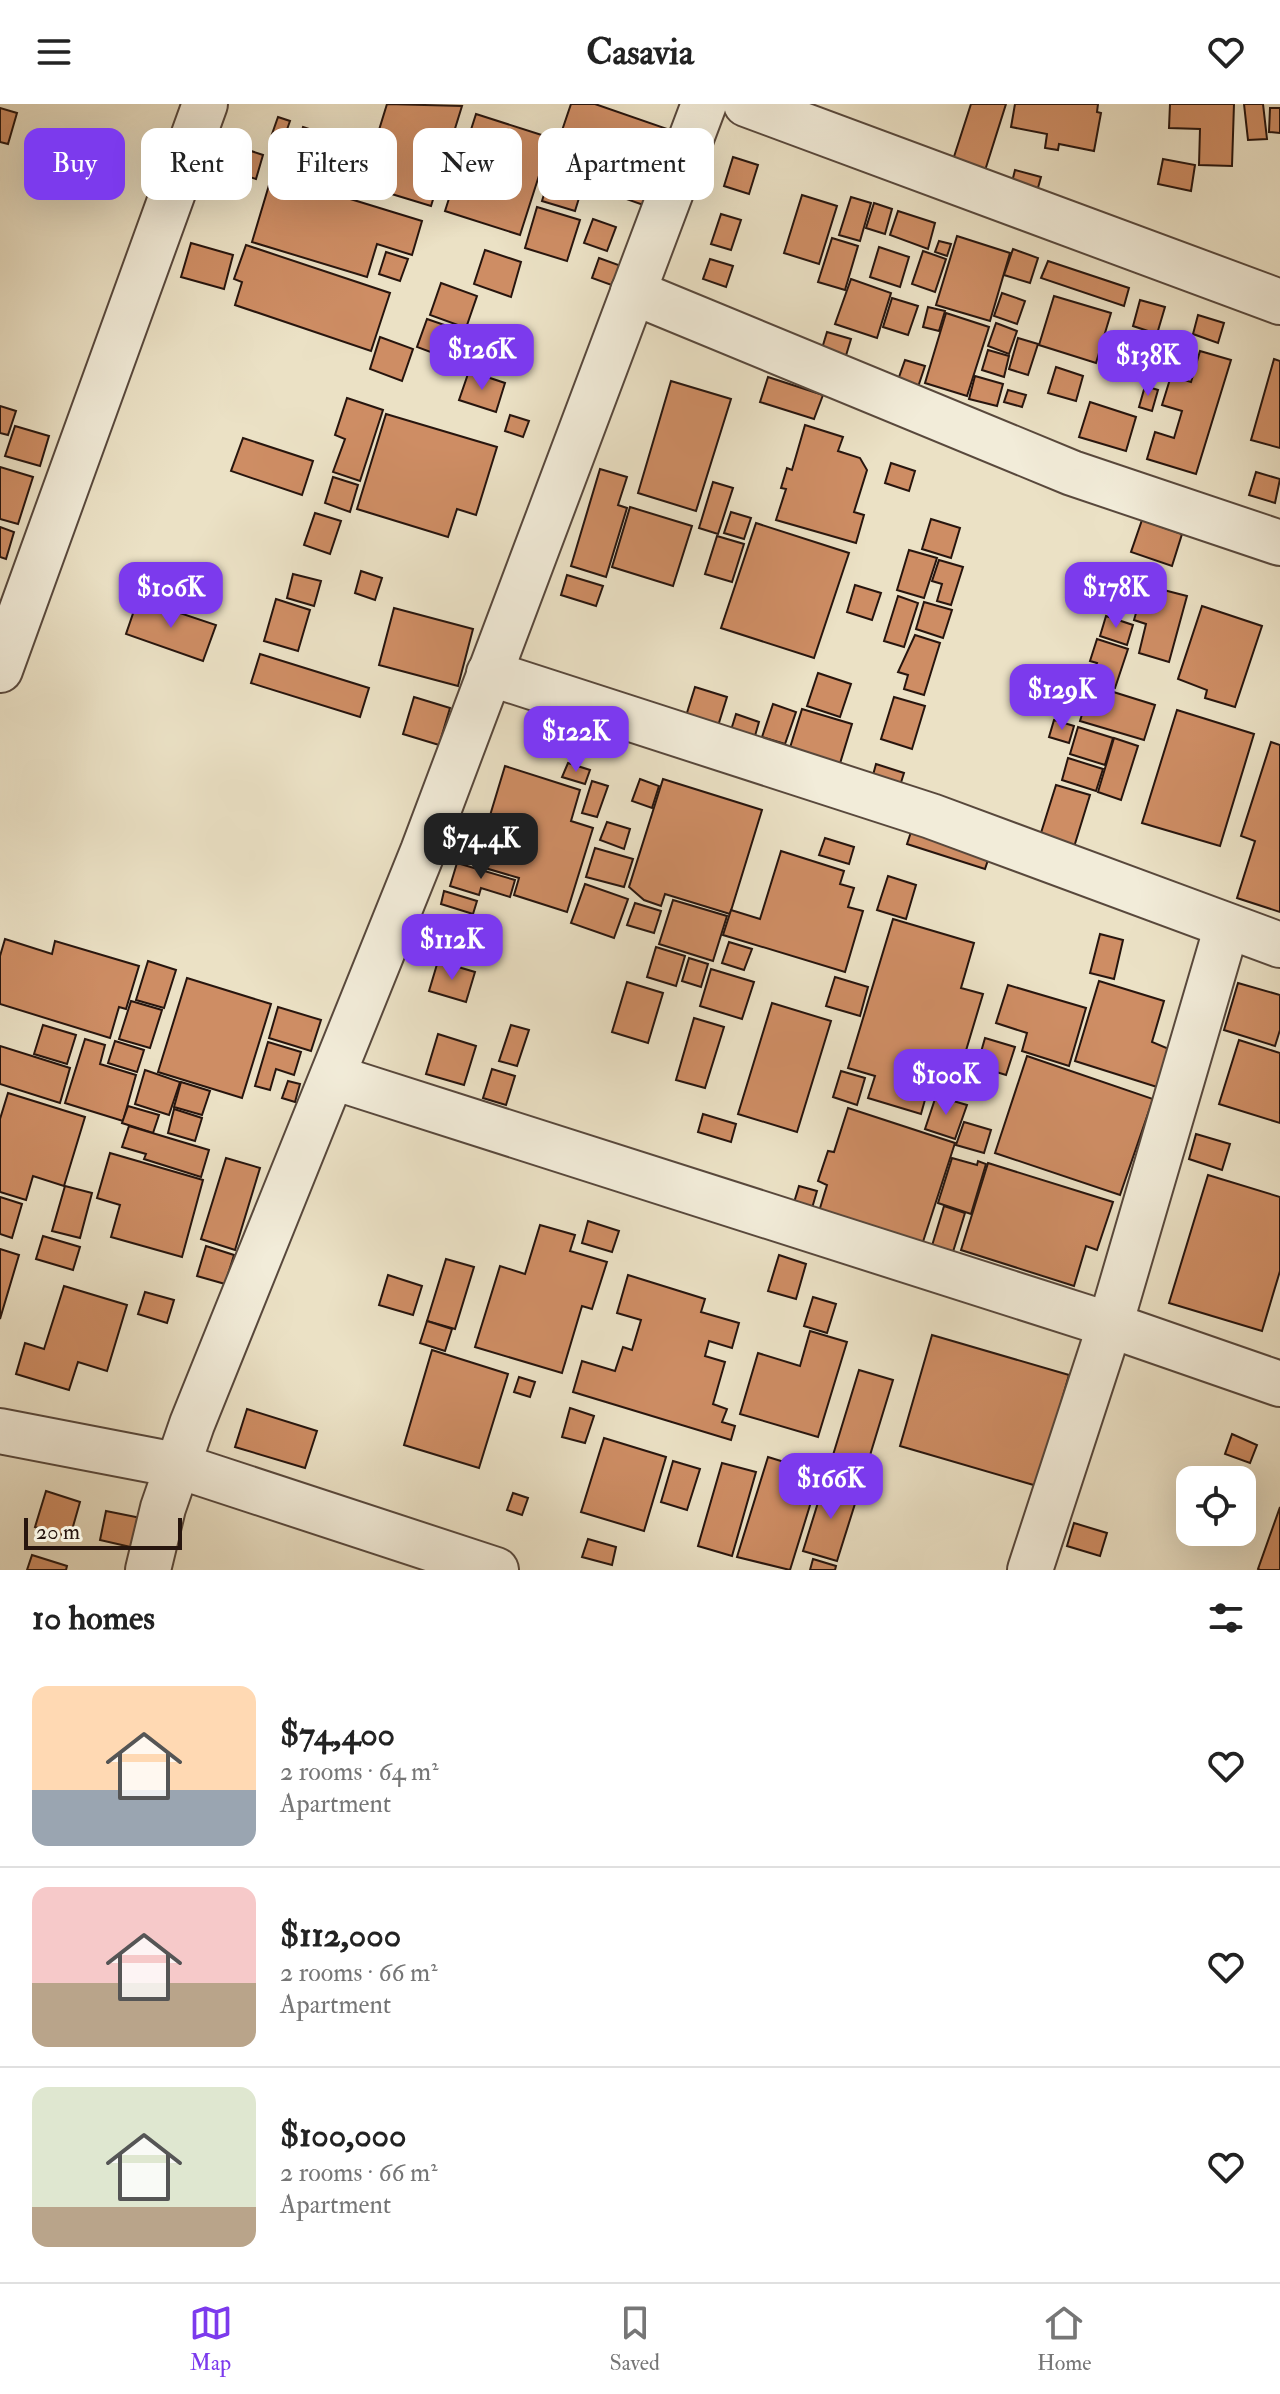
<!DOCTYPE html>
<html lang="en">
<head>
<meta charset="utf-8">
<style>
	:root { --surface:#fff; --page:#f2f2f2; --text:#222; --muted:#767676; --line:#e0e0e0; --accent:#7c3aed }
	body { margin:0; font-family:"IM FELL Double Pica",serif; background:var(--page); color:var(--text); height:100vh; display:flex; flex-direction:column; font-size:30px; white-space:nowrap }
	* { box-sizing:border-box; margin:0 }
	p { font-size:26px; color:var(--muted) }
	.icon { flex:none; width:44px; height:44px; fill:none; stroke:currentColor; stroke-width:2; stroke-linecap:round; stroke-linejoin:round }
	.map { position:relative; height:1466px; overflow:hidden }
	.panel { display:flex; flex-direction:column; background:var(--surface); flex:1 }
	.panel>* { flex:none }
	.hud { position:absolute; left:24px; top:24px; width:800px; height:72px; display:flex; gap:16px }
	.fabs { position:absolute; left:1176px; top:1362px; display:grid; gap:16px }
	.fabs a { display:grid; place-items:center; width:80px; height:80px; border-radius:16px; background:var(--surface); box-shadow:0 8px 32px #0002; font-size:40px }
	.scale { position:absolute; left:24px; bottom:20px; width:158px; box-sizing:border-box; padding-left:8px; border:4px solid #27150e; border-top:0; font-size:22px; line-height:28px; white-space:nowrap; color:#27150e; -webkit-text-stroke:6px #f2ecd9; paint-order:stroke }
	.price { position:absolute; translate:-50% -68px; padding:0 18px; border-radius:16px; background:var(--accent); color:#fff; font-size:26px; line-height:52px; filter:drop-shadow(0 2px 4px #0008) }
	.price::after { content:''; position:absolute; left:50%; top:48px; width:24px; height:18px; margin-left:-12px; background:inherit; clip-path:polygon(0 0,100% 0,50% 100%) }
	.price.current { background:#222; color:#fff }
	ul { padding:0; list-style:none }
	li { display:flex; align-items:center; gap:24px; height:200px; padding:0 32px }
	li+li { border-top:2px solid var(--line) }
	li span { display:grid; place-items:center; flex:none; width:224px; height:160px; border-radius:16px; color:#555 }
	li>.icon { margin-inline-start:auto }
	span .icon { width:96px; height:96px; fill:#fffc; stroke-width:1 }
	li b { font-size:34px }
	h2 { display:flex; justify-content:space-between; align-items:center; height:96px; padding:0 32px; font-size:34px }
	.chip { padding:0 28px; border-radius:16px; background:var(--surface); box-shadow:0 8px 32px #0002; font-size:28px; line-height:72px }
	.chip.current { background:var(--accent); color:#fff }
	header { display:flex; justify-content:space-between; align-items:center; height:104px; padding:0 32px; background:var(--surface); font-size:36px; font-weight:700 }
	.dock { display:flex; justify-content:space-around; align-items:center; height:112px; border-top:2px solid var(--line); background:var(--surface); font-size:22px; color:var(--muted) }
	.dock a { display:grid; justify-items:center; gap:4px }
	.dock .current { color:var(--accent) }
	.map>svg:first-child { display:block }
</style>
</head>
<body>
<header><svg class="icon" aria-label="menu" viewBox="0 0 24 24"><path d="M4 6h16M4 12h16M4 18h16"/></svg>Casavia<svg class="icon" aria-label="heart" viewBox="0 0 24 24"><path d="M12 20l-8-8c-3-5 5-10 8-4 3-6 11-1 8 4z"/></svg></header>
<div class="map">
<svg width="1280" height="1466" viewBox="0 0 1280 1466">
	<rect width="100%" height="100%" fill="#ebe1c5"/>
	<filter id="stains"><feTurbulence type="fractalNoise" baseFrequency=".0025" numOctaves="4"/><feColorMatrix values="0 0 0 0 .2 0 0 0 0 .09 0 0 0 0 .02 0 0 0 .5 -.17"/></filter>
	<radialGradient id="worn" r=".72"><stop offset=".6" stop-color="#630" stop-opacity="0"/><stop offset="1" stop-color="#630" stop-opacity=".3"/></radialGradient>
	<g fill="#ce8d64" stroke="#27150e" stroke-width="2">
		<path d="M387,0L462,2L431,102L362,81Z"/>
		<path d="M571,0H595L676,28L649,103L598,85L604,70L553,53Z"/>
		<path d="M971,0H1006L982,76L950,65Z"/>
		<path d="M1015,0H1098L1097,8L1101,9L1094,47L1059,40L1058,46L1045,44L1047,30L1011,23Z"/>
		<path d="M1170,0H1234L1232,62L1199,61L1200,25L1169,24Z"/>
		<path d="M1244,0H1263L1267,35L1248,36Z"/>
		<path d="M0,4L17,9L8,40L0,38Z"/>
		<path d="M1270,4H1280V29L1269,28Z"/>
		<path d="M476,10L551,34L520,131L445,107Z"/>
		<path d="M278,13L290,17L284,34L272,30Z"/>
		<path d="M303,23L327,31L318,61L294,53Z"/>
		<path d="M61,26L85,34L76,66L51,58Z"/>
		<path d="M236,42L263,51L256,75L228,66Z"/>
		<path d="M733,53L758,61L749,90L724,82Z"/>
		<path d="M1163,55L1195,61L1191,87L1158,80Z"/>
		<path d="M1015,66L1041,73L1034,98L1009,90Z"/>
		<path d="M551,67L584,78L575,107L542,97Z"/>
		<path d="M272,71L422,117L412,151L377,140L367,173L252,138Z"/>
		<path d="M802,91L837,102L819,160L784,149Z"/>
		<path d="M851,93L871,99L860,137L839,131Z"/>
		<path d="M874,99L892,105L885,130L866,124Z"/>
		<path d="M537,103L580,116L567,157L525,144Z"/>
		<path d="M898,107L935,119L928,145L890,131Z"/>
		<path d="M721,110L741,116L731,146L711,140Z"/>
		<path d="M593,115L616,123L607,147L584,139Z"/>
		<path d="M957,132L1010,149L990,217L936,201Z"/>
		<path d="M832,134L858,142L845,186L818,178Z"/>
		<path d="M939,137L951,140L947,152L935,148Z"/>
		<path d="M191,139L233,151L224,185L181,173Z"/>
		<path d="M246,141L390,189L371,247L235,201L242,178L234,175Z"/>
		<path d="M879,143L909,153L900,183L870,173Z"/>
		<path d="M1013,145L1038,154L1030,179L1004,171Z"/>
		<path d="M485,146L521,158L511,193L474,180Z"/>
		<path d="M923,147L946,155L935,188L912,180Z"/>
		<path d="M386,148L408,155L400,177L379,170Z"/>
		<path d="M599,154L624,163L617,183L592,174Z"/>
		<path d="M710,155L733,162L726,183L703,175Z"/>
		<path d="M1048,157L1129,184L1124,202L1041,174Z"/>
		<path d="M851,175L891,189L877,234L835,220Z"/>
		<path d="M441,179L477,192L466,224L430,211Z"/>
		<path d="M1002,189L1025,197L1017,220L994,212Z"/>
		<path d="M1054,192L1111,209L1096,259L1039,241Z"/>
		<path d="M892,194L918,202L908,231L883,223Z"/>
		<path d="M1140,196L1165,203L1157,230L1133,222Z"/>
		<path d="M928,203L945,207L939,227L923,223Z"/>
		<path d="M946,209L989,223L967,292L925,279Z"/>
		<path d="M1198,211L1224,219L1218,239L1193,230Z"/>
		<path d="M427,215L462,227L452,256L417,243Z"/>
		<path d="M996,219L1017,227L1009,250L988,242Z"/>
		<path d="M827,228L851,235L844,258L820,251Z"/>
		<path d="M380,233L413,245L402,277L370,265Z"/>
		<path d="M1018,234L1038,240L1028,271L1009,265Z"/>
		<path d="M988,246L1009,252L1004,273L982,266Z"/>
		<path d="M1200,247L1231,256L1196,370L1147,355L1155,328L1174,334L1182,307L1162,301L1171,272L1191,278Z"/>
		<path d="M1274,255L1280,257V344L1251,336Z"/>
		<path d="M905,256L925,262L918,283L898,276Z"/>
		<path d="M1056,263L1083,272L1076,297L1048,289Z"/>
		<path d="M469,267L505,279L496,308L459,296Z"/>
		<path d="M975,272L1003,280L997,302L969,295Z"/>
		<path d="M768,273L823,291L814,315L760,298Z"/>
		<path d="M671,277L731,295L696,407L638,389Z"/>
		<path d="M1145,282L1158,286L1152,307L1139,303Z"/>
		<path d="M1008,286L1026,291L1022,303L1004,298Z"/>
		<path d="M347,294L383,306L360,377L333,368L345,335L335,331Z"/>
		<path d="M1090,298L1136,313L1126,347L1079,333Z"/>
		<path d="M0,302L16,307L8,331L0,329Z"/>
		<path d="M386,310L497,343L476,411L457,405L448,433L357,405Z"/>
		<path d="M510,311L529,317L523,333L505,327Z"/>
		<path d="M805,321L843,333L838,347L860,354L867,366L854,408L864,411L856,439L776,416L786,385L781,384L787,364L792,366Z"/>
		<path d="M15,322L49,332L40,362L5,352Z"/>
		<path d="M243,334L313,357L302,391L231,367Z"/>
		<path d="M891,359L915,367L909,387L885,379Z"/>
		<path d="M0,363L33,373L18,420L0,415Z"/>
		<path d="M600,365L627,373L618,401L627,404L606,473L571,462Z"/>
		<path d="M1256,368L1280,375L1275,399L1249,391Z"/>
		<path d="M333,373L358,381L350,408L325,399Z"/>
		<path d="M713,378L733,384L718,430L699,424Z"/>
		<path d="M630,403L692,422L673,482L612,463Z"/>
		<path d="M731,408L751,414L744,435L724,429Z"/>
		<path d="M315,409L341,417L330,450L304,441Z"/>
		<path d="M931,415L960,424L951,454L922,445Z"/>
		<path d="M1142,416L1182,430L1172,462L1131,448Z"/>
		<path d="M756,419L849,449L814,554L721,524Z"/>
		<path d="M0,423L14,428L6,455L0,453Z"/>
		<path d="M717,432L744,440L732,478L705,470Z"/>
		<path d="M909,446L937,454L924,494L897,486Z"/>
		<path d="M939,456L963,463L951,501L937,497L942,480L932,477Z"/>
		<path d="M361,467L382,474L375,496L355,489Z"/>
		<path d="M293,470L321,477L314,502L287,494Z"/>
		<path d="M567,471L603,482L596,502L561,491Z"/>
		<path d="M855,481L881,489L872,516L847,508Z"/>
		<path d="M1144,481L1187,492L1169,558L1139,549L1146,520L1134,516Z"/>
		<path d="M898,492L918,499L904,543L884,537Z"/>
		<path d="M138,495L216,521L203,557L126,530Z"/>
		<path d="M276,495L310,506L298,547L264,537Z"/>
		<path d="M924,498L952,506L943,534L916,525Z"/>
		<path d="M1202,502L1262,522L1235,603L1205,594L1207,586L1178,575Z"/>
		<path d="M394,504L473,525L458,582L379,561Z"/>
		<path d="M1106,512L1133,521L1127,541L1100,532Z"/>
		<path d="M915,531L940,539L924,591L904,585L908,571L898,568Z"/>
		<path d="M1097,535L1128,545L1115,584L1091,575L1097,559L1090,557Z"/>
		<path d="M260,550L369,584L360,613L251,579Z"/>
		<path d="M818,569L851,580L840,613L807,602Z"/>
		<path d="M1091,581L1155,601L1144,636L1080,617Z"/>
		<path d="M695,583L727,593L713,638L681,628Z"/>
		<path d="M414,593L450,604L439,641L403,630Z"/>
		<path d="M894,593L925,602L912,645L881,635Z"/>
		<path d="M773,600L796,608L785,640L762,633Z"/>
		<path d="M802,605L852,620L838,666L788,650Z"/>
		<path d="M1177,606L1254,630L1220,742L1142,719Z"/>
		<path d="M736,610L759,618L750,649L726,642Z"/>
		<path d="M1054,616L1074,622L1069,639L1049,633Z"/>
		<path d="M1078,623L1113,634L1105,661L1070,650Z"/>
		<path d="M1114,634L1138,642L1121,696L1098,688Z"/>
		<path d="M1271,638L1280,641V808L1237,794L1255,737L1241,732Z"/>
		<path d="M1068,654L1103,665L1096,687L1062,676Z"/>
		<path d="M568,659L590,666L585,680L562,673Z"/>
		<path d="M876,660L904,669L897,691L870,682Z"/>
		<path d="M505,662L580,686L571,717L593,724L567,808L514,791L519,774L475,761Z"/>
		<path d="M640,675L659,682L652,704L632,697Z"/>
		<path d="M663,675L762,706L730,810L665,790L661,802L644,796L629,783Z"/>
		<path d="M592,677L608,682L597,713L582,709Z"/>
		<path d="M1056,681L1090,691L1074,743L1040,732Z"/>
		<path d="M607,718L630,725L624,745L600,736Z"/>
		<path d="M914,719L992,744L985,765L907,740Z"/>
		<path d="M825,734L854,743L849,760L819,751Z"/>
		<path d="M595,744L633,755L624,783L586,773Z"/>
		<path d="M781,747L844,767L840,780L854,784L848,803L863,807L845,868L723,831L731,806L760,815Z"/>
		<path d="M457,759L515,776L510,793L481,784L479,791L450,782Z"/>
		<path d="M888,772L916,781L906,815L877,806Z"/>
		<path d="M585,780L628,795L614,834L571,819Z"/>
		<path d="M444,787L477,797L473,810L441,800Z"/>
		<path d="M673,796L727,812L713,857L659,840Z"/>
		<path d="M635,799L661,807L654,829L627,821Z"/>
		<path d="M893,815L974,839L961,884L983,890L952,993L928,985L921,1010L868,994L875,972L848,964Z"/>
		<path d="M427,824L450,831L445,848L422,841Z"/>
		<path d="M1100,830L1123,836L1114,875L1090,869Z"/>
		<path d="M5,835L52,850L55,837L139,862L126,905L119,903L110,934L0,900V852Z"/>
		<path d="M729,838L752,845L744,866L722,859Z"/>
		<path d="M656,843L685,852L676,882L647,873Z"/>
		<path d="M689,854L708,860L701,883L682,877Z"/>
		<path d="M148,857L176,866L164,904L136,896Z"/>
		<path d="M438,857L475,868L466,898L429,887Z"/>
		<path d="M711,865L754,878L742,915L700,902Z"/>
		<path d="M835,873L868,883L860,912L826,902Z"/>
		<path d="M187,874L271,900L242,994L158,968Z"/>
		<path d="M1099,877L1164,897L1152,938L1169,945L1157,983L1075,957Z"/>
		<path d="M627,878L663,889L648,939L612,928Z"/>
		<path d="M1238,879L1280,891V926L1275,942L1224,926Z"/>
		<path d="M1008,881L1086,904L1069,962L1022,947L1027,929L996,919Z"/>
		<path d="M131,897L162,906L150,944L119,935Z"/>
		<path d="M772,899L831,917L797,1028L738,1010Z"/>
		<path d="M278,903L321,916L311,947L269,934Z"/>
		<path d="M694,914L724,923L705,984L676,976Z"/>
		<path d="M43,921L76,931L67,960L34,950Z"/>
		<path d="M511,921L529,926L517,962L499,957Z"/>
		<path d="M438,930L476,942L464,981L426,970Z"/>
		<path d="M985,934L1015,943L1006,971L977,962Z"/>
		<path d="M85,935L105,941L100,960L136,971L123,1017L65,999Z"/>
		<path d="M1239,936L1280,949V1019L1219,1000Z"/>
		<path d="M115,937L144,946L137,968L108,959Z"/>
		<path d="M268,938L301,948L294,971L276,965L270,986L255,982Z"/>
		<path d="M0,942L70,964L60,999L0,980Z"/>
		<path d="M1027,952L1153,995L1120,1091L995,1049Z"/>
		<path d="M492,965L515,972L506,1001L483,994Z"/>
		<path d="M145,966L180,978L169,1011L135,1000Z"/>
		<path d="M841,967L865,974L857,1001L833,993Z"/>
		<path d="M288,977L300,980L295,998L282,994Z"/>
		<path d="M181,978L210,987L202,1011L174,1003Z"/>
		<path d="M8,989L85,1013L64,1082L33,1072L26,1096L0,1088V1015Z"/>
		<path d="M936,992L967,1001L955,1035L925,1025Z"/>
		<path d="M128,1002L159,1011L153,1029L122,1019Z"/>
		<path d="M848,1004L955,1039L920,1147L817,1114L827,1081L818,1077L828,1047L834,1048Z"/>
		<path d="M174,1005L202,1014L195,1037L168,1029Z"/>
		<path d="M703,1010L736,1020L731,1038L698,1028Z"/>
		<path d="M964,1018L991,1026L984,1049L956,1041Z"/>
		<path d="M129,1022L209,1046L201,1073L144,1055L146,1050L122,1043Z"/>
		<path d="M1196,1030L1230,1040L1222,1066L1189,1055Z"/>
		<path d="M110,1049L203,1076L182,1153L111,1133L120,1101L97,1094Z"/>
		<path d="M226,1054L260,1064L235,1146L201,1135Z"/>
		<path d="M952,1054L977,1061L978,1057L986,1060L971,1110L938,1099Z"/>
		<path d="M988,1059L1113,1098L1097,1146L1086,1142L1074,1182L961,1146Z"/>
		<path d="M1208,1071L1280,1093V1167L1262,1227L1169,1199Z"/>
		<path d="M65,1082L92,1089L80,1134L52,1127Z"/>
		<path d="M799,1082L817,1087L810,1111L792,1105Z"/>
		<path d="M0,1093L22,1100L12,1134L0,1130Z"/>
		<path d="M944,1102L965,1109L952,1151L931,1145Z"/>
		<path d="M588,1117L619,1127L612,1148L582,1139Z"/>
		<path d="M540,1121L575,1131L570,1147L607,1158L592,1205L582,1202L562,1269L475,1243L500,1162L525,1170Z"/>
		<path d="M43,1132L80,1143L73,1166L36,1155Z"/>
		<path d="M206,1142L234,1151L225,1180L197,1172Z"/>
		<path d="M0,1145L19,1151L0,1215Z"/>
		<path d="M779,1151L806,1160L796,1195L768,1187Z"/>
		<path d="M446,1155L474,1163L455,1225L427,1217Z"/>
		<path d="M388,1171L422,1182L413,1211L379,1201Z"/>
		<path d="M628,1171L705,1195L701,1208L739,1219L732,1244L709,1237L705,1252L725,1258L713,1300L727,1305L722,1318L735,1322L731,1336L573,1288L582,1257L615,1267L623,1243L632,1246L641,1216L617,1209Z"/>
		<path d="M64,1182L127,1201L107,1267L78,1258L69,1286L16,1270L25,1239L44,1245Z"/>
		<path d="M145,1188L174,1196L167,1219L138,1210Z"/>
		<path d="M813,1193L836,1200L827,1229L804,1222Z"/>
		<path d="M427,1217L452,1225L445,1247L420,1239Z"/>
		<path d="M810,1227L847,1238L818,1333L740,1310L758,1249L800,1262Z"/>
		<path d="M932,1231L1069,1271L1037,1382L900,1342Z"/>
		<path d="M432,1246L508,1270L479,1364L404,1341Z"/>
		<path d="M859,1266L893,1276L860,1384L826,1374Z"/>
		<path d="M519,1273L535,1278L530,1293L514,1288Z"/>
		<path d="M570,1304L594,1312L585,1339L562,1333Z"/>
		<path d="M247,1305L317,1327L305,1364L235,1343Z"/>
		<path d="M1232,1330L1257,1341L1250,1359L1225,1350Z"/>
		<path d="M604,1334L666,1353L644,1427L581,1408Z"/>
		<path d="M768,1353L820,1369L790,1466L737,1453Z"/>
		<path d="M673,1357L700,1365L687,1406L661,1398Z"/>
		<path d="M722,1359L756,1368L732,1452L698,1442Z"/>
		<path d="M825,1376L859,1387L837,1457L803,1447Z"/>
		<path d="M46,1387L80,1398L70,1433L35,1423Z"/>
		<path d="M513,1389L528,1394L522,1411L507,1406Z"/>
		<path d="M1280,1403V1466H1260L1258,1465Z"/>
		<path d="M106,1407L141,1414L135,1444L100,1436Z"/>
		<path d="M1074,1419L1107,1429L1100,1452L1067,1442Z"/>
		<path d="M588,1435L616,1443L612,1461L582,1453Z"/>
		<path d="M32,1451L67,1462L66,1466H27Z"/>
		<path d="M813,1455L836,1462L835,1466H810Z"/>
	</g>
	<g fill="none" stroke-linecap="round" stroke-linejoin="round">
		<g stroke="#58483c" stroke-width="48">
			<g id="street">
				<path d="M746,0L1280,198"/>
				<path d="M633,188L1072,369L1280,439"/>
				<path d="M0,566L205,0"/>
				<path d="M489,569L931,712L1280,841"/>
				<path d="M333,973L1110,1221L1280,1280"/>
				<path d="M0,1327L176,1361L496,1466"/>
				<path d="M148,1466L163,1404L192,1320L423,747L704,0"/>
				<path d="M1030,1466L1110,1221L1227,822"/>
			</g>
		</g>
		<use href="#street" stroke="#f2ecd9" stroke-width="44"/>
	</g>
	<rect width="100%" height="100%" filter="url(#stains)"/>
	<rect width="100%" height="100%" fill="url(#worn)"/>
</svg>
<div class="fabs">
<a><svg class="icon" aria-label="locate" viewBox="0 0 24 24"><circle cx="12" cy="12" r="6"/><path d="M12 2v4M12 18v4M2 12h4M18 12h4"/></svg></a>
</div>
<div class="scale">20 m</div>
<b class="price" style="left:482px;top:288px">$126K</b>
<b class="price" style="left:1148px;top:294px">$138K</b>
<b class="price" style="left:171px;top:526px">$106K</b>
<b class="price" style="left:1116px;top:526px">$178K</b>
<b class="price" style="left:1062px;top:628px">$129K</b>
<b class="price" style="left:576px;top:670px">$122K</b>
<b class="price current" style="left:481px;top:777px">$74.4K</b>
<b class="price" style="left:452px;top:878px">$112K</b>
<b class="price" style="left:946px;top:1013px">$100K</b>
<b class="price" style="left:831px;top:1417px">$166K</b>
<div class="hud">
<a class="chip current">Buy</a>
<a class="chip">Rent</a>
<a class="chip">Filters</a>
<a class="chip">New</a>
<a class="chip">Apartment</a>
</div>
</div>
<section class="panel">
<h2>10 homes<svg class="icon" aria-label="filters" viewBox="0 0 24 24"><path d="M4 7h16M4 17h16"/><circle cx="9" cy="7" r="2"/><circle cx="15" cy="17" r="2"/></svg></h2>
<ul>
<li><span style="background:linear-gradient(#ffd9b3 65%,#9aa5b1 0)"><svg class="icon" aria-label="home" viewBox="0 0 24 24"><path d="M3 11l9-7 9 7M6 9v11h12V9"/></svg></span><div><b>$74,400</b><p>2 rooms · 64 m²</p><p>Apartment</p></div><svg class="icon" aria-label="heart" viewBox="0 0 24 24"><path d="M12 20l-8-8c-3-5 5-10 8-4 3-6 11-1 8 4z"/></svg></li>
<li><span style="background:linear-gradient(#f6c9c9 60%,#b9a48a 0)"><svg class="icon" aria-label="home" viewBox="0 0 24 24"><path d="M3 11l9-7 9 7M6 9v11h12V9"/></svg></span><div><b>$112,000</b><p>2 rooms · 66 m²</p><p>Apartment</p></div><svg class="icon" aria-label="heart" viewBox="0 0 24 24"><path d="M12 20l-8-8c-3-5 5-10 8-4 3-6 11-1 8 4z"/></svg></li>
<li><span style="background:linear-gradient(#dfe7d0 75%,#b9a48a 0)"><svg class="icon" aria-label="home" viewBox="0 0 24 24"><path d="M3 11l9-7 9 7M6 9v11h12V9"/></svg></span><div><b>$100,000</b><p>2 rooms · 66 m²</p><p>Apartment</p></div><svg class="icon" aria-label="heart" viewBox="0 0 24 24"><path d="M12 20l-8-8c-3-5 5-10 8-4 3-6 11-1 8 4z"/></svg></li>
</ul>
</section>
<nav class="dock">
<a class="current"><svg class="icon" aria-label="map" viewBox="0 0 24 24"><path d="M3 6l6-2 6 2 6-2v14l-6 2-6-2-6 2zM9 4v14M15 6v14"/></svg>Map</a>
<a><svg class="icon" aria-label="saved" viewBox="0 0 24 24"><path d="M7 4h10v16l-5-4-5 4z"/></svg>Saved</a>
<a><svg class="icon" aria-label="home" viewBox="0 0 24 24"><path d="M3 11l9-7 9 7M6 9v11h12V9"/></svg>Home</a>
</nav>
</body>
</html>
